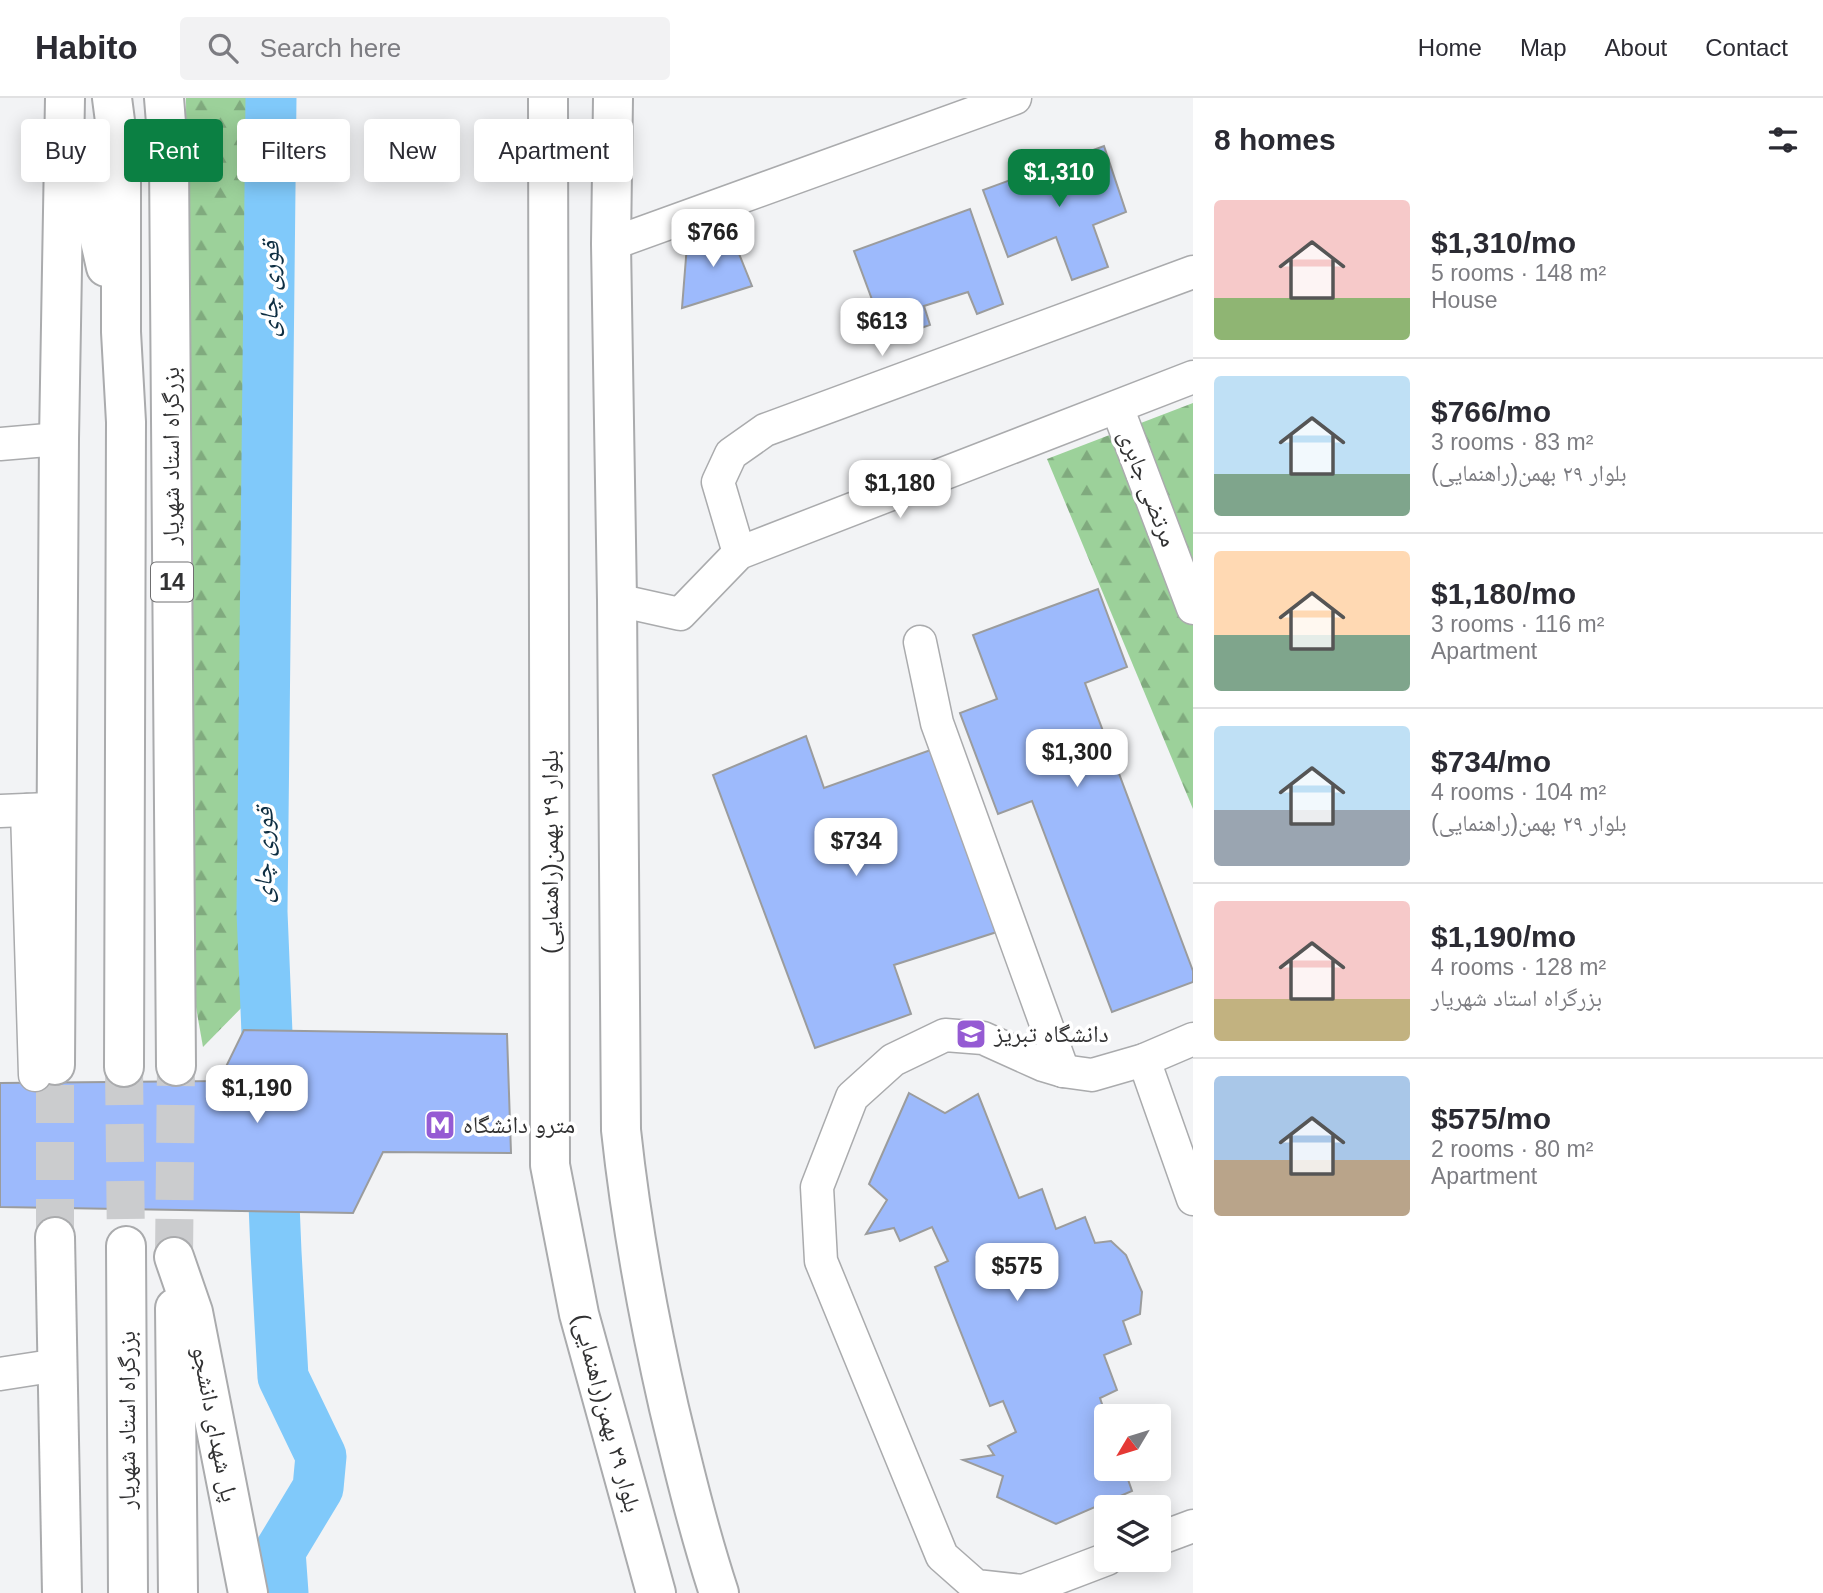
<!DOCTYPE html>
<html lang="en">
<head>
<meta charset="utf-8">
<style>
	:root { --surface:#fff; --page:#f2f2f3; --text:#2b2b33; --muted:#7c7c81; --line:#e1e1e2; --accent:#0b8043 }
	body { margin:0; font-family:Arial,"Noto Naskh Arabic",sans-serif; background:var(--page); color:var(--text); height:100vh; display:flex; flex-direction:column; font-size:26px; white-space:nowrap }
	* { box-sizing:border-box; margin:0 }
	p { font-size:23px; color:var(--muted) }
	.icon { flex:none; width:38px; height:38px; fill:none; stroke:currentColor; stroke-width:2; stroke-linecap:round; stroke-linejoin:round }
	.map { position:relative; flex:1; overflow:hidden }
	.side { display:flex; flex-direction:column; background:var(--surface); width:630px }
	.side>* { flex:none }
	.hud { position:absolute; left:21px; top:21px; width:665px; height:63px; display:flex; gap:14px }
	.needle { width:46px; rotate:232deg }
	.controls { position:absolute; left:1094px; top:1306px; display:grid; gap:14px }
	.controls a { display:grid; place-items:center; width:77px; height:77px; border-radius:7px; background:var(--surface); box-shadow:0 4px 18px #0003; font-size:35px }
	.price { position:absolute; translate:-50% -60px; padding:0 16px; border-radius:14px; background:#fff; color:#222; font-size:23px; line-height:46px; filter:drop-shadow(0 2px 4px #0008) }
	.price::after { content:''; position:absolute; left:50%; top:42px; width:21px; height:16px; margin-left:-10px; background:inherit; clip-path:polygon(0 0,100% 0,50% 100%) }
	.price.active { background:var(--accent); color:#fff }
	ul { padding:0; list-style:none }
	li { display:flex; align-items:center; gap:21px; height:175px; padding:0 21px }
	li+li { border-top:2px solid var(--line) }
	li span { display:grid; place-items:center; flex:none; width:196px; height:140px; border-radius:7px; color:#555 }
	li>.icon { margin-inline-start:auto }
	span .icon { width:84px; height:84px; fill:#fffc; stroke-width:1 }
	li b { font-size:30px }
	h2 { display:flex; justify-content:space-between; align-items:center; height:84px; padding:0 21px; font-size:30px }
	.pill { padding:0 24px; border-radius:7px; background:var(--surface); box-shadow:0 4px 18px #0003; font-size:24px; line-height:63px }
	.pill.active { background:var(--accent); color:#fff }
	header { display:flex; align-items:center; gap:42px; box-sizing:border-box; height:98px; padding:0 35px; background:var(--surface); border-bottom:2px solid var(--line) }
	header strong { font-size:33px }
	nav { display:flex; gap:38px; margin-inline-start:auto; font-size:24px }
	.search { width:490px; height:63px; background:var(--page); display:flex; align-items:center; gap:18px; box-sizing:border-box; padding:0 24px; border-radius:7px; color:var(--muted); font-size:26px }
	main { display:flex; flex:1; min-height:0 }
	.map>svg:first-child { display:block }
</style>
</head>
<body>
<header>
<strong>Habito</strong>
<div class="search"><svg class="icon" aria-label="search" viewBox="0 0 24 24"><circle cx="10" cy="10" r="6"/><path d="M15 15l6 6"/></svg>Search here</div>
<nav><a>Home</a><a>Map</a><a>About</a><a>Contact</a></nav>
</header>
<main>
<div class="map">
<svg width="1193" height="1495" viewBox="0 0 1193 1495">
	<defs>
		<pattern id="forest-firs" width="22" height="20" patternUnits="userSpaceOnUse" patternTransform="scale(1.75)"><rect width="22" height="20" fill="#9cd19a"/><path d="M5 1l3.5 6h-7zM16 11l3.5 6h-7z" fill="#80aa7e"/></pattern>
	</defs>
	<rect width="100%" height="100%" fill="#f2f3f5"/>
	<g fill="url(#forest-firs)">
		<path d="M186,0H259L251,900L203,949L191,881Z"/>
		<path d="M1193,305V711L1047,361Z"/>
	</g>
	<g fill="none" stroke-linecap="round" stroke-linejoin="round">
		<path stroke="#80c9fa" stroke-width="51" d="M271,0L262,814L276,1154L283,1279L321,1358L318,1390L280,1453L283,1495"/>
	</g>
	<g fill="#9dbafc" stroke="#9b9c9d" stroke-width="2">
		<path d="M1104,48L1126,114L1093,127L1108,169L1072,182L1056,139L1008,159L983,92Z"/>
		<path d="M970,111L1003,206L977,216L968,194L924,208L930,227L887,242L854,153Z"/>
		<path d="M729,131L752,188L682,210L687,147Z"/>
		<path d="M1098,491L1127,569L1085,585L1193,873V884L1112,914L1032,703L998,716L960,615L997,601L973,537Z"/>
		<path d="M806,638L824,690L939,649L1003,832L894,867L911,916L815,950L713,677Z"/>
		<path d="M244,932L507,936L511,1055L383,1054L353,1115L0,1109V985L219,983Z"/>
		<path d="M909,995L945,1015L978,996L1019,1100L1042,1091L1056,1131L1085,1119L1095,1145L1111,1143L1126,1157L1142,1194L1140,1216L1123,1223L1131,1246L1104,1257L1117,1292L1100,1300L1106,1318V1370H1124L1132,1393L1056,1426L997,1399L1003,1378L963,1362L994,1357L988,1348L1016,1334L1003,1303L990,1308L935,1169L948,1163L932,1129L900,1143L894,1130L866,1136L887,1102L869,1086Z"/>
	</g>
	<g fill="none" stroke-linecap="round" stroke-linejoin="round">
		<g stroke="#cbccce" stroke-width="38" stroke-dasharray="38 19" stroke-linecap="butt">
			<path d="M124,969L126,1148"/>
			<path d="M55,1139V967"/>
			<path d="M174,1159L176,968"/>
		</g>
		<g stroke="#aaabad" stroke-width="35">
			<g id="minor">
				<path d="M611,146L1015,0"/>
				<path d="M1117,309L1193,510"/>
				<path d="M0,346L59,341"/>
				<path d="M739,455L718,384L731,356L765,332L1193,174"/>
				<path d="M617,502L680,516L739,455L1193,279"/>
				<path d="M920,544L937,625L1063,973"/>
				<path d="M27,712L35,977"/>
				<path d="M0,713L49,711"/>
				<path d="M1144,962L1193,1101"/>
				<path d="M0,1276L58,1267"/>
				<path d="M1158,1441L1193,1428"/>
				<path d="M1107,1461L1023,1493L976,1488L942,1458L821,1163L817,1089L852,999L893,962L945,937L983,940L1043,967L1063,973L1092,977L1144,962L1193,941"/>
			</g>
		</g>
		<g stroke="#aaabad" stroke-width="42">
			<g id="major">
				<path d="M548,0L550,1067L579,1216L656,1495"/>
				<path d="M613,0L611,146L617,502L621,1032C631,1125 648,1218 669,1310C684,1372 699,1434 719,1495"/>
			</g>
		</g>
		<g stroke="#aaabad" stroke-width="42">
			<g id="highway">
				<path d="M112,0L121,69V234L126,324L124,969"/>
				<path d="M164,0L169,62L176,968"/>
				<path d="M79,50L106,169"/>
				<path d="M55,967L59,341L65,0"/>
				<path d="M55,1139L62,1495"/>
				<path d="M126,1148L128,1495"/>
				<path d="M174,1159L193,1214L248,1495"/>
				<path d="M175,1210L178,1495"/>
			</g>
		</g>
		<use href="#minor" stroke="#fff" stroke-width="32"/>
		<use href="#major" stroke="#fff" stroke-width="38"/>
		<use href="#highway" stroke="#fff" stroke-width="38"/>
	</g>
	<defs>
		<g id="university-square" transform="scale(1.575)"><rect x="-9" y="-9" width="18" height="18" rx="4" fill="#955bd3" stroke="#fff"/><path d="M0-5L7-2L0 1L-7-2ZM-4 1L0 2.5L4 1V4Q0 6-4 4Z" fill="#fff"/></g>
		<g id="metro-square" transform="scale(1.575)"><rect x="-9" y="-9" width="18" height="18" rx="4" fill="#955bd3" stroke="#fff"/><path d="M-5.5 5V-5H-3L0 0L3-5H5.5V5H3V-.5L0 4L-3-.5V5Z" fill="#fff"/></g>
	</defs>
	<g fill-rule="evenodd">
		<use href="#university-square" x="971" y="936"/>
		<use href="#metro-square" x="440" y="1027"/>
	</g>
	<g text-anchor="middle" stroke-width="7" stroke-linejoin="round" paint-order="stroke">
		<rect fill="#fff" stroke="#6f6f70" stroke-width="2" x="151" y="464.5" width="42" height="39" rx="5"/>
		<g font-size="23" font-weight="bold" fill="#313132">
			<text x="172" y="492">14</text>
		</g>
		<g font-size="24" fill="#313132" stroke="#fff">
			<text transform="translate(171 358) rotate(-90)" y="8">بزرگراه استاد شهریار</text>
			<text transform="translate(1148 390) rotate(69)" y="8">مرتضی جابری</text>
			<text transform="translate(550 754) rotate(-90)" y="8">بلوار ٢٩ بهمن(راهنمایی)</text>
			<text transform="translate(607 1315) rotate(75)" y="8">بلوار ٢٩ بهمن(راهنمایی)</text>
			<text transform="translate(127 1322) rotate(-90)" y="8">بزرگراه استاد شهریار</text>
			<text transform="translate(215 1326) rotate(79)" y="8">پل شهدای دانشجو</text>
		</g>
		<g font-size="24" fill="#313132" stroke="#fff" text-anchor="start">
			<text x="994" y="944">دانشگاه تبریز</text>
			<text x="463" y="1035">مترو دانشگاه</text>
		</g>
		<g font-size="26" font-style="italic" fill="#0e2e42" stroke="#fff">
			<text transform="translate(269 191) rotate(-89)" y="9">قوری چای</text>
			<text transform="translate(263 757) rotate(-89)" y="9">قوری چای</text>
		</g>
	</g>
</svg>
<div class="controls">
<a><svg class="needle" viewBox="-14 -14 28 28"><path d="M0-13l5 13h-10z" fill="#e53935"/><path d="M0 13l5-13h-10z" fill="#7c7c81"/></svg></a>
<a><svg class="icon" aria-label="layers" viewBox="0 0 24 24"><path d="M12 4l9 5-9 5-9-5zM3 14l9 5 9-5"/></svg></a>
</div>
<b class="price active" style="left:1059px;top:111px">$1,310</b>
<b class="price" style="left:713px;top:171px">$766</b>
<b class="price" style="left:882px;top:260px">$613</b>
<b class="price" style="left:900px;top:422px">$1,180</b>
<b class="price" style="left:1077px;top:691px">$1,300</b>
<b class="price" style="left:856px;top:780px">$734</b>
<b class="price" style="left:257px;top:1027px">$1,190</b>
<b class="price" style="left:1017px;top:1205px">$575</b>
<div class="hud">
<a class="pill">Buy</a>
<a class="pill active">Rent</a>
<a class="pill">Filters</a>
<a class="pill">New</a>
<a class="pill">Apartment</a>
</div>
</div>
<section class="side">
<h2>8 homes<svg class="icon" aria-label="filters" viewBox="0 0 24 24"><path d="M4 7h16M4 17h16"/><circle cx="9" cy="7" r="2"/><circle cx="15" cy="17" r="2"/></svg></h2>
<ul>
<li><span style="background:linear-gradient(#f6c9c9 70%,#8fb573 0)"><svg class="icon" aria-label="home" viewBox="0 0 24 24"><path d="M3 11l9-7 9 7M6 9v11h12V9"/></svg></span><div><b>$1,310/mo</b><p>5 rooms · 148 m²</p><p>House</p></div></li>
<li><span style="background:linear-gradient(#bfe0f5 70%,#7fa58c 0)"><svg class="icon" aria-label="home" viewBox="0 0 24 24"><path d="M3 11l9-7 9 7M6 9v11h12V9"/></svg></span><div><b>$766/mo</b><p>3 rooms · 83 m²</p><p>بلوار ٢٩ بهمن(راهنمایی)</p></div></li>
<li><span style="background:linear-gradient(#ffd9b3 60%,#7fa58c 0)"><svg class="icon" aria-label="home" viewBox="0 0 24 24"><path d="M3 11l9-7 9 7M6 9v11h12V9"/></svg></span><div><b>$1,180/mo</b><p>3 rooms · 116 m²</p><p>Apartment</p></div></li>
<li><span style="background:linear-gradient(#bfe0f5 60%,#9aa5b1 0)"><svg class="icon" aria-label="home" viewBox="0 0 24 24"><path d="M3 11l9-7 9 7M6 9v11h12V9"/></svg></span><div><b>$734/mo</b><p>4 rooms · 104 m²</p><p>بلوار ٢٩ بهمن(راهنمایی)</p></div></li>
<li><span style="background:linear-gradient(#f6c9c9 70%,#c2b280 0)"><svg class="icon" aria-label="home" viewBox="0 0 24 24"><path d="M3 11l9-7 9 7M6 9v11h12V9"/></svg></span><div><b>$1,190/mo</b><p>4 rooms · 128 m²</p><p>بزرگراه استاد شهریار</p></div></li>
<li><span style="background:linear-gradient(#a9c7e8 60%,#b9a48a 0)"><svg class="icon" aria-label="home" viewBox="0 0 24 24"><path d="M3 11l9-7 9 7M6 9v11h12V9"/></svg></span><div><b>$575/mo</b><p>2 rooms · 80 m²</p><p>Apartment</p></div></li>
</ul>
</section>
</main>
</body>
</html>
